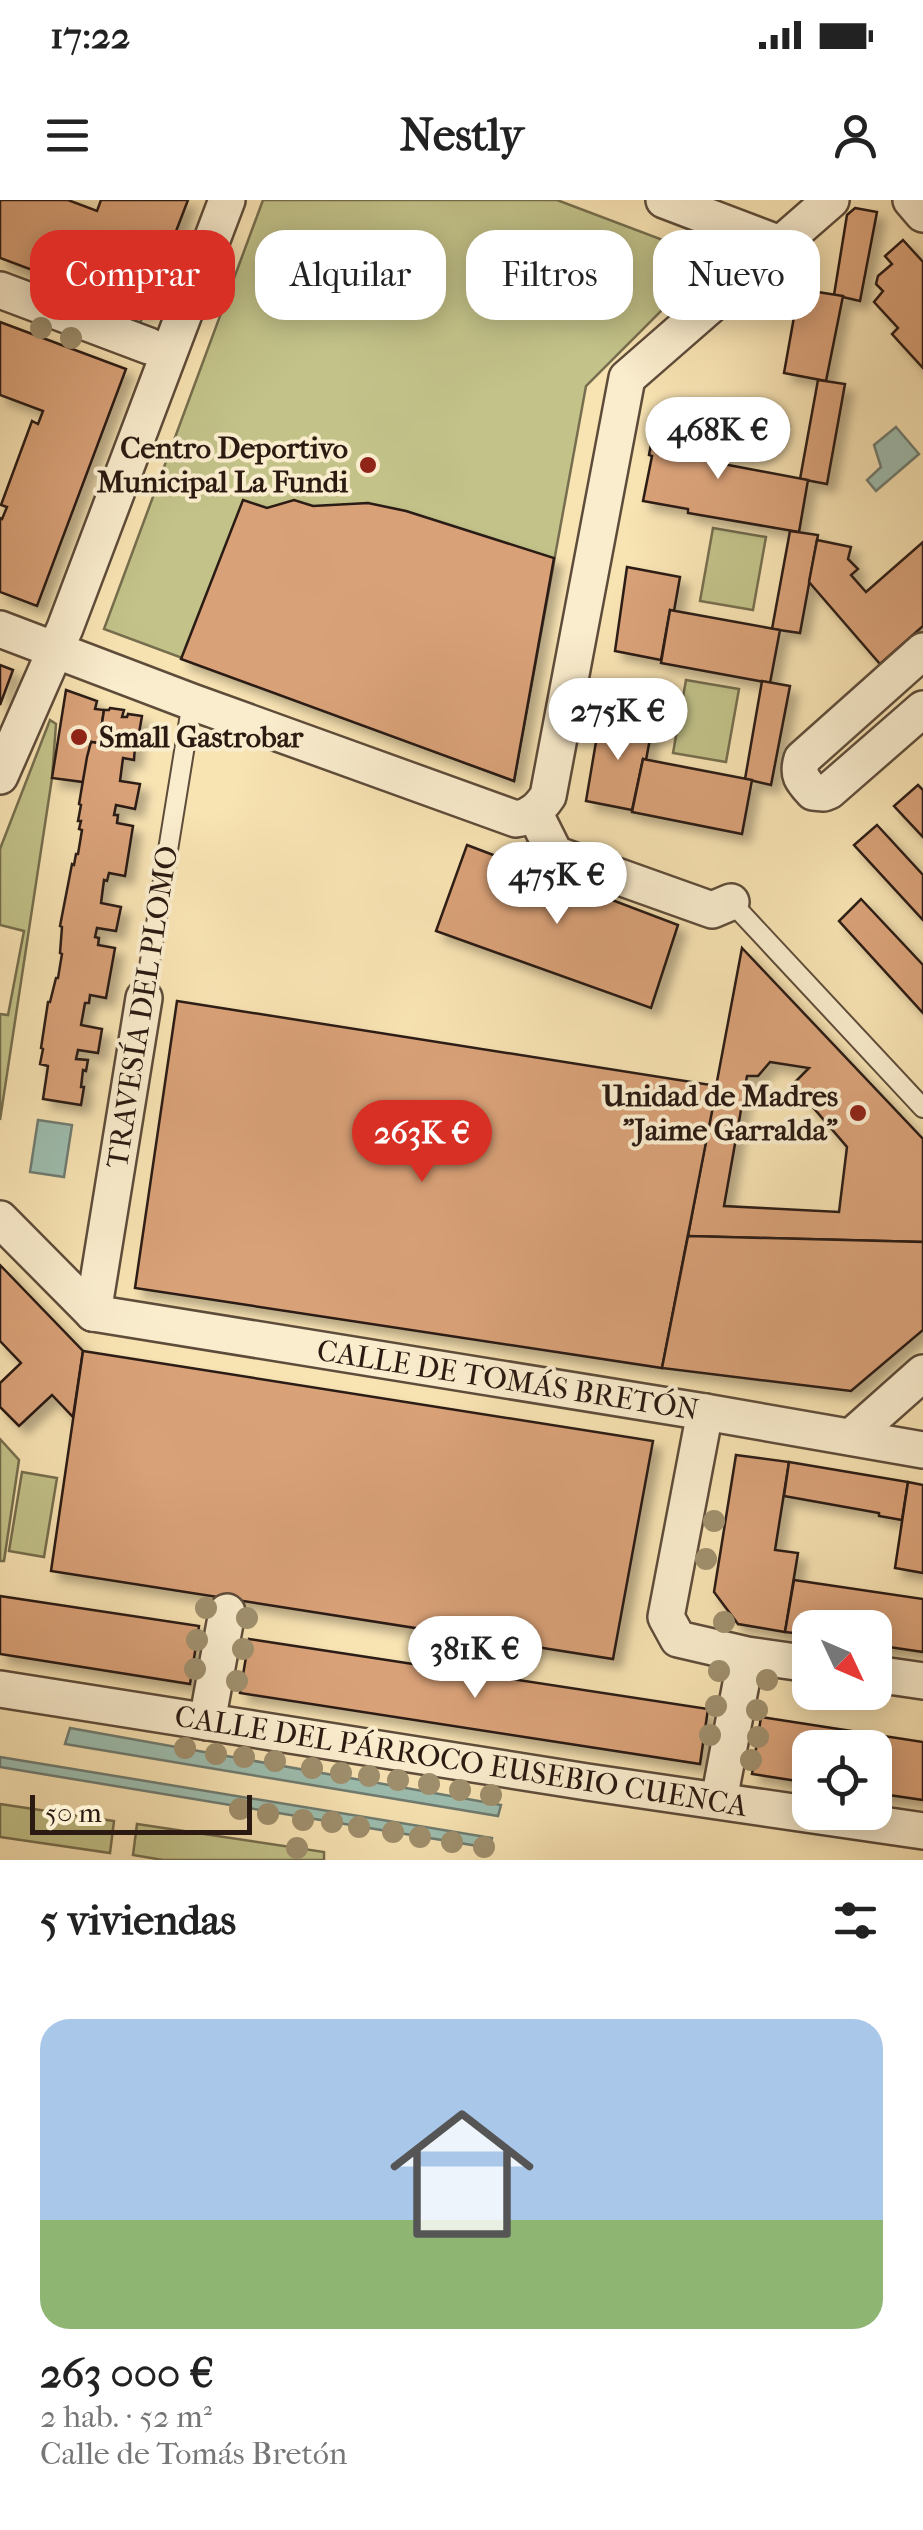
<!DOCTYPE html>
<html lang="es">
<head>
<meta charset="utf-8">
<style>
	:root { --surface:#fff; --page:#f2f2f2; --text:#222; --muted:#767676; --line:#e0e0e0; --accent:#d93025 }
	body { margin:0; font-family:"IM FELL French Canon",serif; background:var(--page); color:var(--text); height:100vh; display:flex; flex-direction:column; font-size:38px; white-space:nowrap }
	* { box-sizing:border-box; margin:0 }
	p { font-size:32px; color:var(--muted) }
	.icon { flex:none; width:55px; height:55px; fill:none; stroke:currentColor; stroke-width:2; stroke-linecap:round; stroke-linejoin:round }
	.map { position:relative; height:1660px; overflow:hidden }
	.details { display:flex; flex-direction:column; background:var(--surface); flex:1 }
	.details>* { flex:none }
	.hud { position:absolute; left:30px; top:30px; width:865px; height:90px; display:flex; gap:20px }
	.needle { width:65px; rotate:134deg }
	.tools { position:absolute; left:792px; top:1410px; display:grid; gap:20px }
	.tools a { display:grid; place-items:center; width:100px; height:100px; border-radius:20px; background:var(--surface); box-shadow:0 5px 25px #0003; font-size:50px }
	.scale { position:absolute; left:30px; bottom:25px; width:222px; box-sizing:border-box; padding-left:10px; border:5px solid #2b1a12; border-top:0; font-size:28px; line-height:35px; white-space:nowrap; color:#2b1a12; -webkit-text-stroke:8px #faedce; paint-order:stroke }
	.price { position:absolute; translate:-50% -85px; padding:0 22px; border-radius:35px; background:#fff; color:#222; font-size:32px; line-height:65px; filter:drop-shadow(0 2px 5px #0008) }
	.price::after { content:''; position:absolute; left:50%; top:60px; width:30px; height:22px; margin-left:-15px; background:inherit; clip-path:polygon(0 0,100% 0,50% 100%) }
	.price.on { background:var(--accent); color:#fff }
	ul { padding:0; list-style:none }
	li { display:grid; align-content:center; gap:20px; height:530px; padding:0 40px }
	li+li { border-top:2px solid var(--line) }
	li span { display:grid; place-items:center; height:310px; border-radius:30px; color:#555 }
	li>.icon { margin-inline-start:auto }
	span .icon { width:180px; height:180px; fill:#fffc; stroke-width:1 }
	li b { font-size:42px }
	h2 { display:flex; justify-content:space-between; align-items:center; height:120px; padding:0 40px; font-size:42px }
	.pill { padding:0 35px; border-radius:30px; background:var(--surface); box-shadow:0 5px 25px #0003; font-size:35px; line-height:90px }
	.pill.on { background:var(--accent); color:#fff }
	.status { display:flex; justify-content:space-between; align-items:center; height:70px; padding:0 50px; background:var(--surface); direction:ltr }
	.status svg { height:28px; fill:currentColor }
	header { display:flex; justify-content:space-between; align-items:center; height:130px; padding:0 40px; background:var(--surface); font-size:45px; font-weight:700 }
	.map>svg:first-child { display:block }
</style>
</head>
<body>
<div class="status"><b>17:22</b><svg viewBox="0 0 49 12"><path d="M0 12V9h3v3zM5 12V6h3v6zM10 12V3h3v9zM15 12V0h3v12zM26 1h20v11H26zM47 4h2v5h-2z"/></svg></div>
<header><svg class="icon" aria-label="menu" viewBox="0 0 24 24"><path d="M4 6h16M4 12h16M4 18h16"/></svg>Nestly<svg class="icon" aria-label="person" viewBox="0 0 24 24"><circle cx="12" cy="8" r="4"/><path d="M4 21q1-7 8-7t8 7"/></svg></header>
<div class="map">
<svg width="923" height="1660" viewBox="0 0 923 1660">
	<defs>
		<filter id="shadow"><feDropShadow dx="8" dy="8" stdDeviation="5" flood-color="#0004"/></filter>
	</defs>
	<rect width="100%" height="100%" fill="#f8e3b3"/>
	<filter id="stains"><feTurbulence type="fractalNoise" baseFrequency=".002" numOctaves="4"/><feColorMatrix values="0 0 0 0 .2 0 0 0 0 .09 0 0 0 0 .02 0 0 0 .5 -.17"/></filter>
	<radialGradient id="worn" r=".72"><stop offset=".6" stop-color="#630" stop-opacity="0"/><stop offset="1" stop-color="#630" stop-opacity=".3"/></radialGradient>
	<g fill="#c2c289" stroke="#766e4e" stroke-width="2.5">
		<path d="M263,0H557L713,59L586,186L514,581L104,429Z"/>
		<path d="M43,81L142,118L136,135L37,97Z"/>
		<path d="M713,328L766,337L753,410L700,401Z"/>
		<path d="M686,480L739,489L726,562L673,553Z"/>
		<path d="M50,520L56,524L52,578L0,920V814L8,815L24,731L0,725V649Z"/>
		<path d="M0,1239L19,1260L4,1361H0Z"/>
		<path d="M22,1272L57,1278L44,1357L9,1351Z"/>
		<path d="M0,1604L114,1621L110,1653L0,1637Z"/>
		<path d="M137,1624L324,1652V1660H163L133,1655Z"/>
	</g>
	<g fill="#9dbeb0" stroke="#6f7c71" stroke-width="2.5">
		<path d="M896,227L919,254L876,291L867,280L881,267L874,245Z"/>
		<path d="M38,920L72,925L64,977L30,972Z"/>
		<path d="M70,1528L501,1605L498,1616L65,1544Z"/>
		<path d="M0,1557L492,1638L490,1648L0,1567Z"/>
	</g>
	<g fill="#d9a178" stroke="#2b1a12" stroke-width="2.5" fill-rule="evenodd" filter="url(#shadow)">
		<path d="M0,0H68L97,11L101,0H188L145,112L0,58Z"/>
		<path d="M855,8L877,12L860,101L834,95L847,15Z"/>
		<path d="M903,40L923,62V168L892,134L898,128L874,102L883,91L876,84L878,76L892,64L885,56Z"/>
		<path d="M799,89L843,96L826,181L784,173Z"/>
		<path d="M0,122L126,169L37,406L0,392V318L2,319L7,307L1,305L32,221L38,224L43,211L0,195Z"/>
		<path d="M818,180L845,184L827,284L800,279Z"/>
		<path d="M656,218L708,227L702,260L808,280L799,332L688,313V309L643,301L652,256L649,255Z"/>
		<path d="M243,300L267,308L294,300L313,306L368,303L406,311L554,358L514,581L181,459Z"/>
		<path d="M790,331L818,335L800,433L772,429Z"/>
		<path d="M817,340L851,347L848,359L858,369L851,375L866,392L923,342V426L880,464L809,382Z"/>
		<path d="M627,367L680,377L674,411L670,410L661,460L615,451Z"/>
		<path d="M670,410L780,430L770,483L661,463Z"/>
		<path d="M0,465L13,470L0,505Z"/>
		<path d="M762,481L790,486L771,585L745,579Z"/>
		<path d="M66,490L97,501L95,509L104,510L99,543L91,542L83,582L52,578Z"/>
		<path d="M110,508L124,510L122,517H127L128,514L142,516L139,533H136L134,560L123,558L120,581L140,584L135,609L116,605L114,615H118L117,623L133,626L125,676L109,673L107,681L104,680L101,703L121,707L116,731L97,728L95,737L99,738L98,745L115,748L106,798L90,795L89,803H85L81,825L102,829L98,853L78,850L76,859L88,860L86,871L83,870L81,887H84L81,905L43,899L48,866L40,864L43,849L41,848L48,802H50L56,778H58L62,754L60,753L62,727L60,726L72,664L74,665L76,654H78L82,630L79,629L81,621H78L81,605L79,604L87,557L91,542L99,543L104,510H109Z"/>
		<path d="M600,518L652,528L646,560L643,559L632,610L586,601Z"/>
		<path d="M643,559L752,580L742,634L632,612Z"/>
		<path d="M918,585L923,590V637L894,606Z"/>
		<path d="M877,625L923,675V720L854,645Z"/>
		<path d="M467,645L678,725L651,808L436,731Z"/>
		<path d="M861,699L923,765V813L839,721Z"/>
		<path d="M742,748L923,939V1042L688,1036ZM770,862L809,868L793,884L847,947L839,1012L724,1006L747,876H758Z"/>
		<path d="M177,801L717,886L662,1168L135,1088Z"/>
		<path d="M688,1036L923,1042V1130L851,1191L662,1168Z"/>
		<path d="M0,1065L83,1151L73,1217L52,1195L19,1226L0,1207V1183L21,1163L0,1141Z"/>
		<path d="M83,1151L653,1241L613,1459L51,1371Z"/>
		<path d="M736,1255L789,1262L775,1350L798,1353L785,1432L738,1424L714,1392Z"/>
		<path d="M789,1262L908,1282L902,1320L879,1316V1313L784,1296Z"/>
		<path d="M908,1282L923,1285V1373L895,1368Z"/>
		<path d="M794,1380L923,1399V1452L875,1445V1428H810V1435L785,1432Z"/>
		<path d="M0,1396L199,1426L190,1484L0,1454Z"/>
		<path d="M249,1439L708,1509L700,1564L240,1493Z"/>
		<path d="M761,1517L923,1542V1600L875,1593V1548H810V1583L752,1574Z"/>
	</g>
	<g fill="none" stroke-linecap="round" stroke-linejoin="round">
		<g stroke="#5e4c3a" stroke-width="22">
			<g id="lane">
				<path d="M731,702L923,908"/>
				<path d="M144,798L192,502"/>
			</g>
		</g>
		<g stroke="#5e4c3a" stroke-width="40">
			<g id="street">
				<path d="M664,0L780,44"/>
				<path d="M911,0L923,14"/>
				<path d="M0,90L149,146"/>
				<path d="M0,429L192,502L516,619C531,617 540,608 548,596L627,178L831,0"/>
				<path d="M923,451L802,559C797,575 802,580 813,592L824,593L829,591L923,509"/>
				<path d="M0,576L65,428L227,0"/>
				<path d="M534,612L555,654L712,710L731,702"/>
				<path d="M0,1019L93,1113"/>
				<path d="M93,1113L705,1212L923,1250"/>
				<path d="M93,1113L144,798"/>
				<path d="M705,1212L666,1417L678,1439L747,1455L810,1464"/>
				<path d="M851,1237L923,1173"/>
				<path d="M875,1474L923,1481"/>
				<path d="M0,1489L587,1582L923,1631"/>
				<path d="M207,1522L227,1412"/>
				<path d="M719,1600L743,1473"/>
			</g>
		</g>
		<use href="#lane" stroke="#faedce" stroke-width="18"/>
		<use href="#street" stroke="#faedce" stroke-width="35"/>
	</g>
	<g fill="#a0906e">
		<circle cx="41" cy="128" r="11"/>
		<circle cx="71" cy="138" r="11"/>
		<circle cx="714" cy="1321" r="11"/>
		<circle cx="706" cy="1359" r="11"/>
		<circle cx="206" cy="1408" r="11"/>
		<circle cx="247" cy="1418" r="11"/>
		<circle cx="724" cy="1422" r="11"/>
		<circle cx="197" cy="1440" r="11"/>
		<circle cx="243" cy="1449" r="11"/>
		<circle cx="195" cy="1469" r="11"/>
		<circle cx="719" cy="1471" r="11"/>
		<circle cx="767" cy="1480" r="11"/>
		<circle cx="237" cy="1481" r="11"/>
		<circle cx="716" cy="1506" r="11"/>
		<circle cx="757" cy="1510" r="11"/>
		<circle cx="710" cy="1535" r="11"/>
		<circle cx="758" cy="1537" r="11"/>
		<circle cx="185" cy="1548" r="11"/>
		<circle cx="216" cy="1554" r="11"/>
		<circle cx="244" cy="1557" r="11"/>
		<circle cx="751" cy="1560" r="11"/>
		<circle cx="275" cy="1561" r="11"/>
		<circle cx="312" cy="1568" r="11"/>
		<circle cx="341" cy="1573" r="11"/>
		<circle cx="369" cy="1576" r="11"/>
		<circle cx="398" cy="1580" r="11"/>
		<circle cx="429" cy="1584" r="11"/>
		<circle cx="460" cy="1590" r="11"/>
		<circle cx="491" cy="1595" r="11"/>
		<circle cx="240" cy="1609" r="11"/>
		<circle cx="268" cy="1614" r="11"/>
		<circle cx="303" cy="1620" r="11"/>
		<circle cx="332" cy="1622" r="11"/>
		<circle cx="359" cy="1627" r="11"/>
		<circle cx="393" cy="1632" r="11"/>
		<circle cx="420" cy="1637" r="11"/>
		<circle cx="452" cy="1642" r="11"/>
		<circle cx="484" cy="1647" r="11"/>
		<circle cx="297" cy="1648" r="11"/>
	</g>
	<g fill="#8f2418" stroke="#faedce" stroke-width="4">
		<circle cx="368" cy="265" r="10"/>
		<circle cx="79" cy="537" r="10"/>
		<circle cx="858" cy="913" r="10"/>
	</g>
	<g text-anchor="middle" stroke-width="8" stroke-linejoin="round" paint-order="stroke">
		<g font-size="30" font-weight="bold" fill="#2b1a12" stroke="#faedce" text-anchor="end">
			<text x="348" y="258">Centro Deportivo<tspan x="348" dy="34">Municipal La Fundi</tspan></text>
			<text x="99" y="547" text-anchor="start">Small Gastrobar</text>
			<text x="838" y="906">Unidad de Madres<tspan x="838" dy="34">"Jaime Garralda"</tspan></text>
		</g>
		<g font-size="30" fill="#2b1a12" stroke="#faedce">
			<text transform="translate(142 807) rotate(-81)" y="10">TRAVESÍA DEL PLOMO</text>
			<text transform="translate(508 1180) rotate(9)" y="10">CALLE DE TOMÁS BRETÓN</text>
			<text transform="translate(461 1561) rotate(9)" y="10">CALLE DEL PÁRROCO EUSEBIO CUENCA</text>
		</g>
	</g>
	<rect width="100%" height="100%" filter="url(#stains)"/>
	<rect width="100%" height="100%" fill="url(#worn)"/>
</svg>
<div class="tools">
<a><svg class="needle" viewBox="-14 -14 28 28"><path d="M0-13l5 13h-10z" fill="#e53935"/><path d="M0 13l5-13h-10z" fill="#767676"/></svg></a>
<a><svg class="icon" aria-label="locate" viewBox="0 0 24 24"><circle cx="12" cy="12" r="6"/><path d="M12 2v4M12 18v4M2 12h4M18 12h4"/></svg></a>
</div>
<div class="scale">50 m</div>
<b class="price" style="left:718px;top:282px">468K €</b>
<b class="price" style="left:618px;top:563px">275K €</b>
<b class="price" style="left:557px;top:727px">475K €</b>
<b class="price on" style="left:422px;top:985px">263K €</b>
<b class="price" style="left:475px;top:1501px">381K €</b>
<div class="hud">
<a class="pill on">Comprar</a>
<a class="pill">Alquilar</a>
<a class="pill">Filtros</a>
<a class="pill">Nuevo</a>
</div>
</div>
<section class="details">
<h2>5 viviendas<svg class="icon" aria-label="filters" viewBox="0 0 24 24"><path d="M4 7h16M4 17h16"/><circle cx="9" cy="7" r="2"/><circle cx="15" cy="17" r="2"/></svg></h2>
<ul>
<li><span style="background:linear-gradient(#a9c7e8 65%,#8fb573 0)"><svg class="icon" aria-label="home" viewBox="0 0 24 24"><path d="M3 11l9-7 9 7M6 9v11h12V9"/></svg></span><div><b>263 000 €</b><p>2 hab. · 52 m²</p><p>Calle de Tomás Bretón</p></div></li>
</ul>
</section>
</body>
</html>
